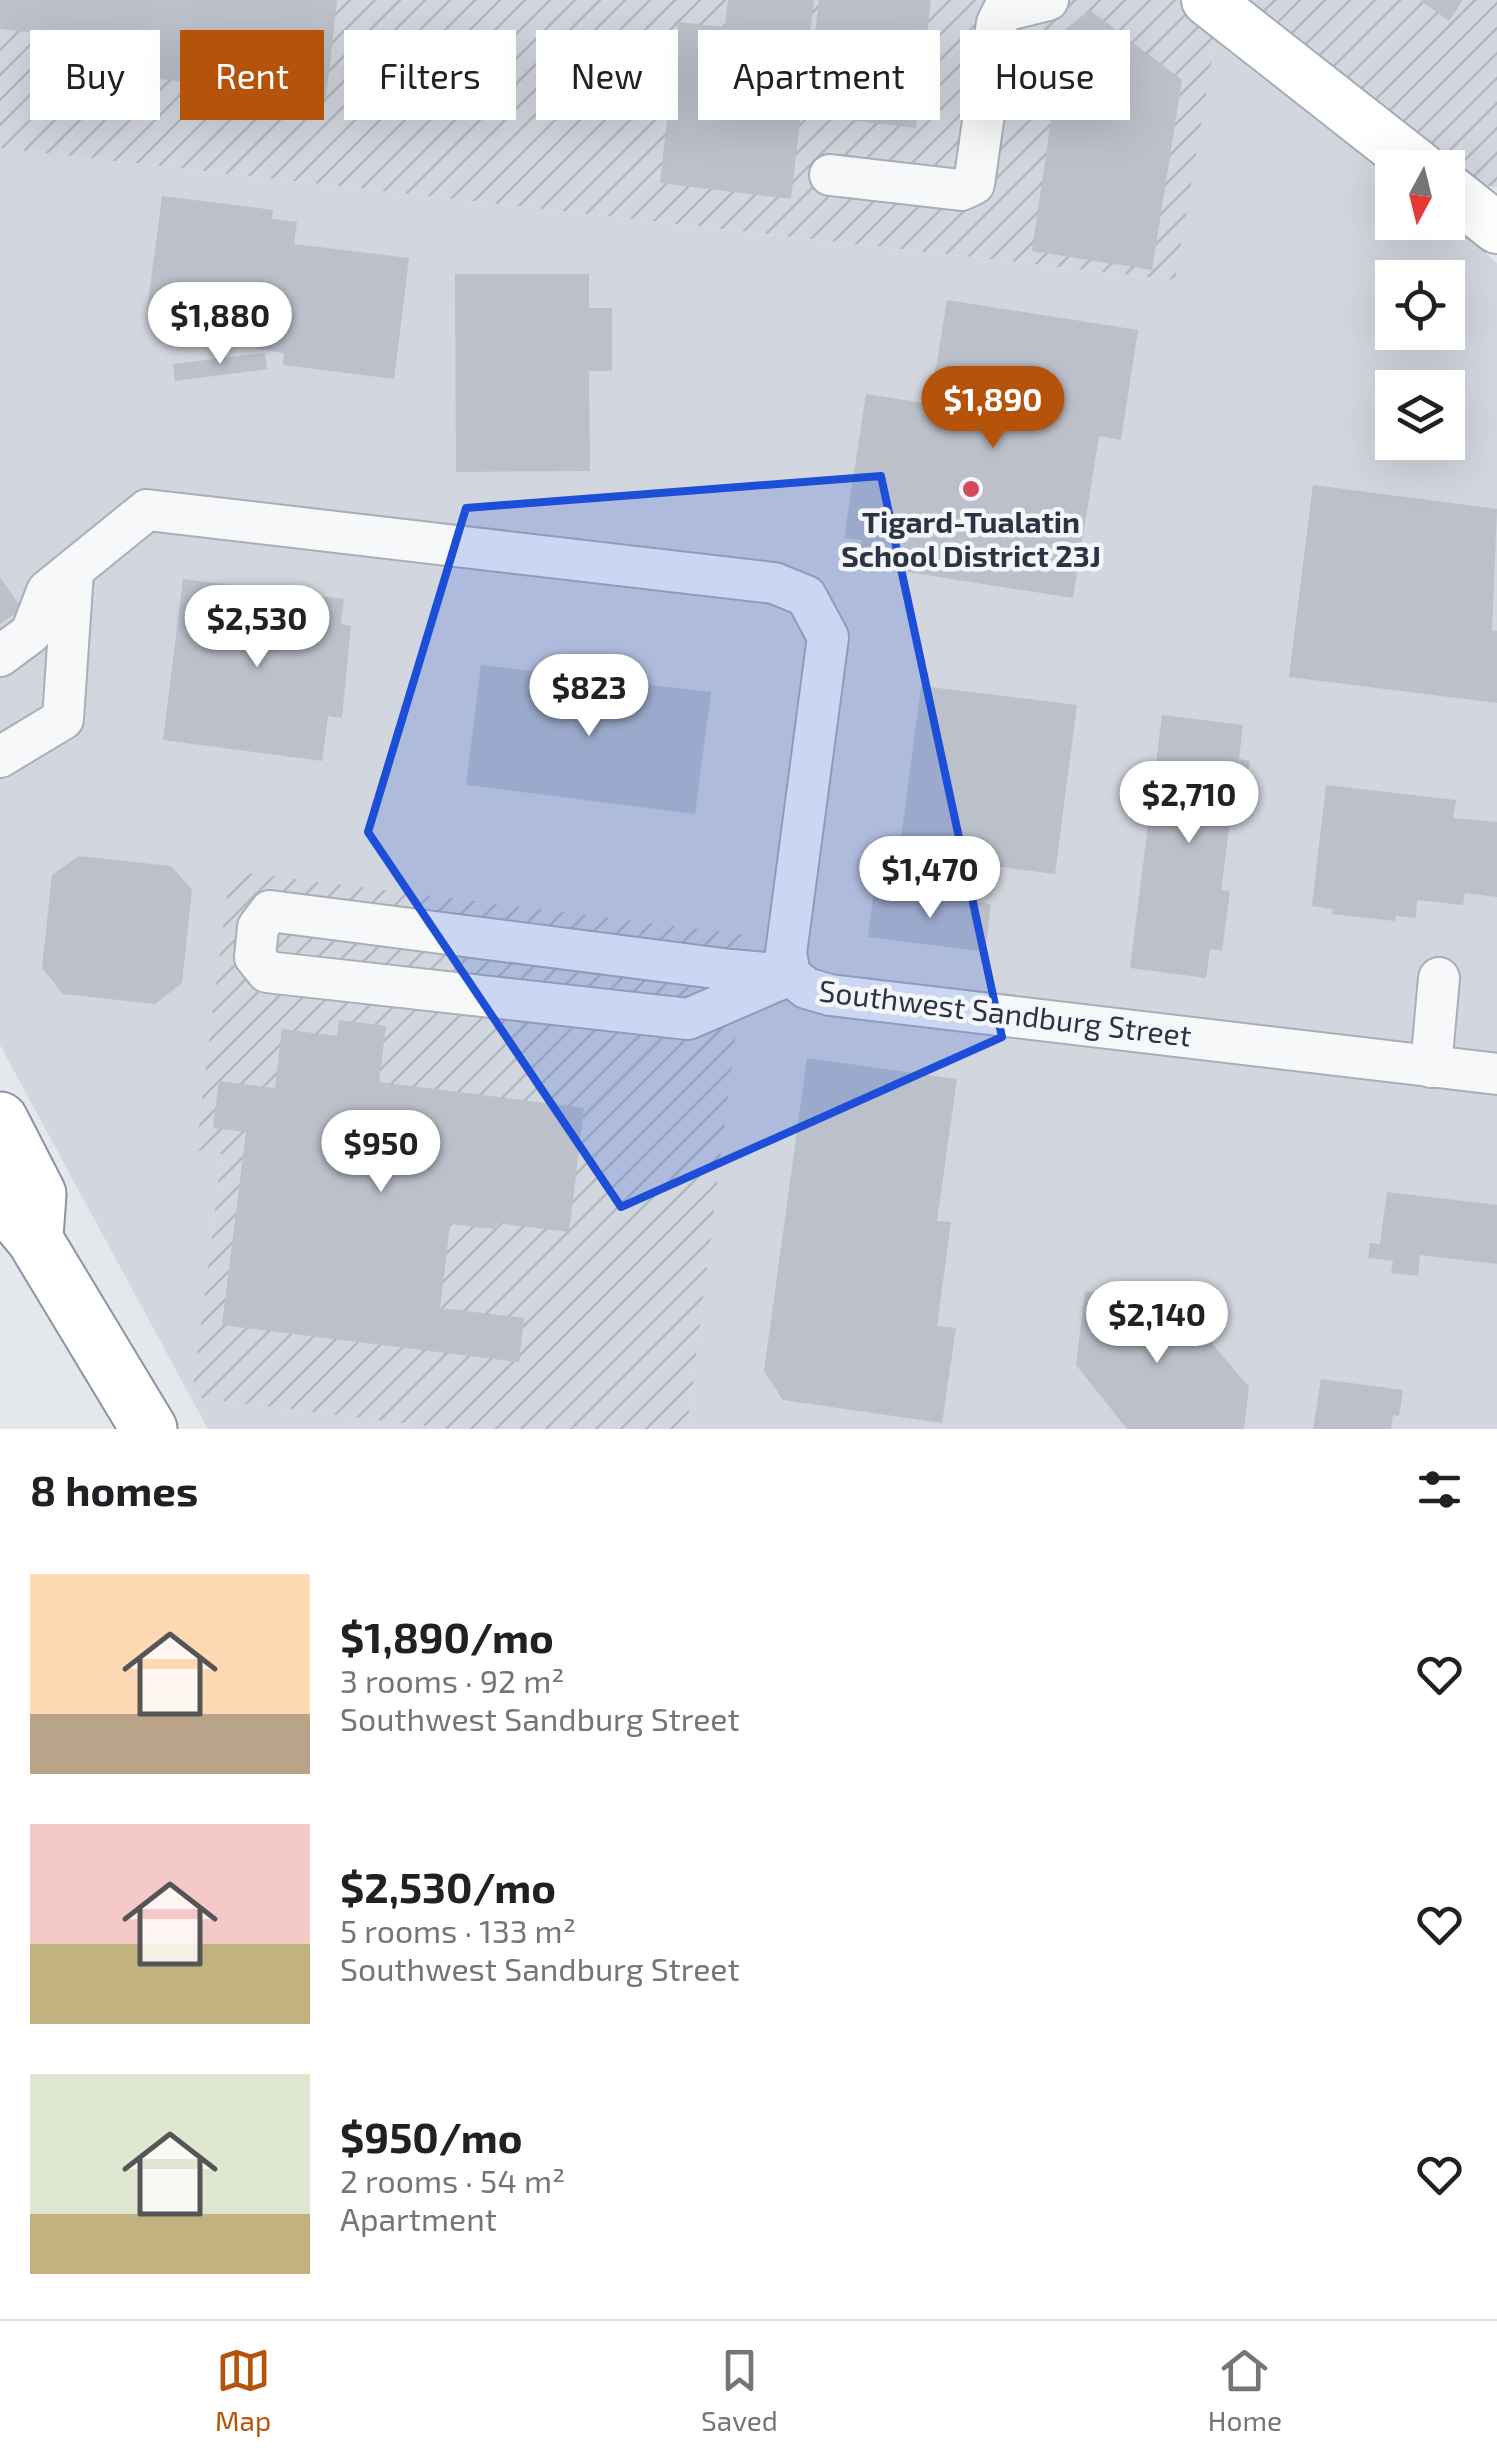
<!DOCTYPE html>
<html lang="en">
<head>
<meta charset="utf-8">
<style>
	:root { --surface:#fff; --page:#f2f2f2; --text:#202124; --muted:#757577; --line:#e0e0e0; --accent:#b45309 }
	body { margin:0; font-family:"Exo 2",sans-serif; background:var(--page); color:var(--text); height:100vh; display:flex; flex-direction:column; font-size:38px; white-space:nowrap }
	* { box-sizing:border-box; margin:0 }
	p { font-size:32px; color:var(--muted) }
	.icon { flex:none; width:55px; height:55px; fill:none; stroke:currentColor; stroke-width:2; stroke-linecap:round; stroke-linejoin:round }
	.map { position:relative; height:1429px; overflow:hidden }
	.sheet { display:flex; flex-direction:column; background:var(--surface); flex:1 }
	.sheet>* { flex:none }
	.banner { position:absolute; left:30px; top:30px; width:1438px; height:90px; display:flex; gap:20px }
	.needle { width:65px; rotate:187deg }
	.fabs { position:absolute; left:1375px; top:150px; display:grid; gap:20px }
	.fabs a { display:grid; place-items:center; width:90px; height:90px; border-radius:0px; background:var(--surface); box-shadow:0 10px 40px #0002; font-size:50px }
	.price { position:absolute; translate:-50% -85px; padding:0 22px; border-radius:35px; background:#fff; color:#222; font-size:32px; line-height:65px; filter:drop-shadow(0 2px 5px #0008) }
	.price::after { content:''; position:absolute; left:50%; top:60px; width:30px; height:22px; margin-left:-15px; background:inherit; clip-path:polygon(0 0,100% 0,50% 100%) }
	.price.current { background:var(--accent); color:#fff }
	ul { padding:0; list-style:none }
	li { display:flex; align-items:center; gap:30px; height:250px; padding:0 30px }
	li span { display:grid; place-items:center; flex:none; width:280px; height:200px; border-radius:0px; color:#555 }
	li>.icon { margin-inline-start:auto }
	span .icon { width:120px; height:120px; fill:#fffc; stroke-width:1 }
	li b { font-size:42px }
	h2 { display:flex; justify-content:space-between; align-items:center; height:120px; padding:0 30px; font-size:42px }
	.pill { padding:0 35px; border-radius:0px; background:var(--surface); box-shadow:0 10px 40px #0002; font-size:35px; line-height:90px }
	.pill.current { background:var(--accent); color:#fff }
	.menu { display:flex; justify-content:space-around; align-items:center; height:140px; border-top:2px solid var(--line); background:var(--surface); font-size:28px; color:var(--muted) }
	.menu a { display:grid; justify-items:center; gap:5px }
	.menu .current { color:var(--accent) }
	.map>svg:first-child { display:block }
</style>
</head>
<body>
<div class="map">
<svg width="1497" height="1429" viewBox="0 0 1497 1429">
	<defs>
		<pattern id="industrial-furrows" width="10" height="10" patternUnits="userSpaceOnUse" patternTransform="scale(2.5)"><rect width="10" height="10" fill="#d2d6de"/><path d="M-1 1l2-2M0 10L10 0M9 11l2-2" fill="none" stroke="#b4b8c0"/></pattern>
	</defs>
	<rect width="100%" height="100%" fill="#e4e7ec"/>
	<path fill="#d2d6de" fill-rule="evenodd" d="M1215,41L1392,179V222L1448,221L1497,263V1429H687L747,935L197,1150L222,1153L193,1397L450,1429H208L0,1045V148L1174,280ZM1392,278H1448V332H1392ZM1392,388H1448V442H1392Z"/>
	<g fill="url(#industrial-furrows)">
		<path d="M0,0H1497V187L1486,186L1215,42L1175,280L0,148Z"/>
		<path d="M230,871L748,935L687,1429H450L192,1397L222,1154L196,1150Z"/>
	</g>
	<g fill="#bbc0ca">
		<path d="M0,0H337L326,98L56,67L59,35L0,29Z"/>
		<path d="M728,0H814L791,199L660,183L678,22L725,27Z"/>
		<path d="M819,0H931L916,128L806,115Z"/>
		<path d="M1420,0H1463L1449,21Z"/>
		<path d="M1090,10L1182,80L1152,270L1032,251L1064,30Z"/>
		<path d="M162,196L273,210L272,219L297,222L294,244L409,258L394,379L283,365L284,353L257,349L260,325L147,311Z"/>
		<path d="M455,274H589V308H612V371H589L590,471L456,472Z"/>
		<path d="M947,300L1138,330L1121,440L1099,436L1073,598L875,567L877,555L860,552L862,540L844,538L866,394L930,404Z"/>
		<path d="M265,353L267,369L175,381L173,364Z"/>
		<path d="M1313,485L1497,509L1492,630L1497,631V703L1289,677Z"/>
		<path d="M0,577L22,609L0,624Z"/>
		<path d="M183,579L344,599L341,624L351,626L342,718L328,716L322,761L163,740Z"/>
		<path d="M481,665L711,692L695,814L466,785Z"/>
		<path d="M921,686L1077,705L1055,874L899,854Z"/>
		<path d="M1162,715L1243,725L1239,759L1250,761L1241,823L1230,822L1221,890L1230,891L1222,951L1210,949L1206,978L1130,968Z"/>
		<path d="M1326,785L1456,800L1453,818L1497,822V897L1465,893L1463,905L1417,900L1416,918L1396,916L1395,921L1332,914L1333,909L1312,906Z"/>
		<path d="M79,856L171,866L192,890L182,983L155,1004L63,994L42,968L52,875Z"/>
		<path d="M874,889L991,904L985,952L868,937Z"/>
		<path d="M339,1020L386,1026L379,1082L584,1108L569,1232L497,1223L496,1229L450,1224L440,1308L524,1318L519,1362L222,1325L246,1132L213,1128L219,1081L275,1088L282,1029L337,1036Z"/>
		<path d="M807,1058L957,1079L937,1221L951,1222L937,1326L956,1328L942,1423L783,1400L764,1371Z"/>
		<path d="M1387,1192L1497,1205V1264L1420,1255L1418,1276L1391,1273L1393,1261L1368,1258L1370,1243L1380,1244Z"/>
		<path d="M1085,1291L1161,1303L1171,1295L1249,1387L1244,1429H1127L1076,1365Z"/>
		<path d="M1321,1379L1403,1390L1399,1416L1393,1415L1391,1429H1313Z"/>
	</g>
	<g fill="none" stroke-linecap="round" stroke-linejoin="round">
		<g stroke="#a9aeb7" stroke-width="44">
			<g id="minor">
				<path d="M830,175L961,190L974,184L997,23L1003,11L1048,0"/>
				<path d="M0,656L31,633L47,591L147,510L774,583L806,596L828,637L786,953L790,975L806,988L830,995L1497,1074"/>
				<path d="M0,757L63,719L73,571"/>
				<path d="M270,911L731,970L790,975L688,1019L267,972L255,957L258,927Z"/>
				<path d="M1431,1067L1439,978"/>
			</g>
		</g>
		<g stroke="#a3abb8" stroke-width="54">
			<g id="major">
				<path d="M1207,0L1421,168"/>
				<path d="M1448,189L1497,228"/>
			</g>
		</g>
		<g stroke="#8b94a3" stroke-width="59">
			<g id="highway">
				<path d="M0,1120L38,1194L35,1237"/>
				<path d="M0,1197L35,1240L149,1429"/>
			</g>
		</g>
		<use href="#minor" stroke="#f7f8fa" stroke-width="40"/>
		<use href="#major" stroke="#fff" stroke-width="50"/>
		<use href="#highway" stroke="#fff" stroke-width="55"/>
	</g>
	<path fill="#1d4ed8" fill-opacity="0.2" stroke="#1d4ed8" stroke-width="8" stroke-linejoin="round" d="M881,476L1002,1037L621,1207L368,832L466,508Z"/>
	<circle fill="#d1495b" stroke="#f4f6f9" stroke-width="4" cx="971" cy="489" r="10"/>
	<g text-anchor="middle" stroke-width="9" stroke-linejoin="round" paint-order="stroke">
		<g font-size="30" font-weight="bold" fill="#2b3445" stroke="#f4f6f9">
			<text x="971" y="533">Tigard-Tualatin<tspan x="971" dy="34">School District 23J</tspan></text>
		</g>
		<g font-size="30" fill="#2b3445" stroke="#f4f6f9">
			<text transform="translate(1005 1014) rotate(7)" y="10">Southwest Sandburg Street</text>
		</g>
	</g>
</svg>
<div class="fabs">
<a><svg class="needle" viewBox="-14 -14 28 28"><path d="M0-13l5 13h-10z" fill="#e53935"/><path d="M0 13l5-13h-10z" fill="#757577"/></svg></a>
<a><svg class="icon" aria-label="locate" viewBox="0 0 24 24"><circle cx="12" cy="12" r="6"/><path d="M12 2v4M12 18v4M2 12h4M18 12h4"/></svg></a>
<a><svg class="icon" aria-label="layers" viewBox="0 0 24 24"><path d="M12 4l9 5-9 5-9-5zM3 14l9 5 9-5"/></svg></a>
</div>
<b class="price" style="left:220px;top:367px">$1,880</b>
<b class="price current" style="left:993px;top:451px">$1,890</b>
<b class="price" style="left:257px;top:670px">$2,530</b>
<b class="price" style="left:589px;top:739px">$823</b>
<b class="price" style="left:1189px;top:846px">$2,710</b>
<b class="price" style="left:930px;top:921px">$1,470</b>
<b class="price" style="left:381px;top:1195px">$950</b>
<b class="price" style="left:1157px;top:1366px">$2,140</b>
<div class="banner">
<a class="pill">Buy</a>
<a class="pill current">Rent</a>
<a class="pill">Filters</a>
<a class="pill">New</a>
<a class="pill">Apartment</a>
<a class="pill">House</a>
</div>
</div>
<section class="sheet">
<h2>8 homes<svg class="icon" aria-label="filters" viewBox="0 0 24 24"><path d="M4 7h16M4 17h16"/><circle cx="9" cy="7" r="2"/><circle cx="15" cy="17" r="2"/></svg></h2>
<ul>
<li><span style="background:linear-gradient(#ffd9b3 70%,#b9a48a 0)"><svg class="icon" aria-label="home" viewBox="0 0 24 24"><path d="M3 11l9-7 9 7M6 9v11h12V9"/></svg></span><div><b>$1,890/mo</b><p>3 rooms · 92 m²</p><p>Southwest Sandburg Street</p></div><svg class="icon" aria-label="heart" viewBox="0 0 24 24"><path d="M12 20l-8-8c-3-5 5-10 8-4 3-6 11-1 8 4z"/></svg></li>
<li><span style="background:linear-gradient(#f6c9c9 60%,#c2b280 0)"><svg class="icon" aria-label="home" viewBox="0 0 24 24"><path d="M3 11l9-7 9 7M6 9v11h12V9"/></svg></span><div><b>$2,530/mo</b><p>5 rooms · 133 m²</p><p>Southwest Sandburg Street</p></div><svg class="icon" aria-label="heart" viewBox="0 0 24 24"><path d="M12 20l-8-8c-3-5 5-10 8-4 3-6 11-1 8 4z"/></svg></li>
<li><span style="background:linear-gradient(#dfe7d0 70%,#c2b280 0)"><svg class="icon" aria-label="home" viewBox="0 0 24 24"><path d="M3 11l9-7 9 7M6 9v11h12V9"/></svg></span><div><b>$950/mo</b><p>2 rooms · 54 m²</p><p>Apartment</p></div><svg class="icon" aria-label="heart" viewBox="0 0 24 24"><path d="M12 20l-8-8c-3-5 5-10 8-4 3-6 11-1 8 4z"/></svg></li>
</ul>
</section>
<nav class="menu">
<a class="current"><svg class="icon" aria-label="map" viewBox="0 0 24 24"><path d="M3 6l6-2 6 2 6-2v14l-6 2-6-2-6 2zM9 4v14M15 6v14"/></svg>Map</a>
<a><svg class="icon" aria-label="saved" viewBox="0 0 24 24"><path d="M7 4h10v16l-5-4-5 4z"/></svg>Saved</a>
<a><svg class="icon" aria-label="home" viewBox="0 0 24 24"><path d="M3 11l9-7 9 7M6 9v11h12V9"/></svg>Home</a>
</nav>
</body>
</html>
